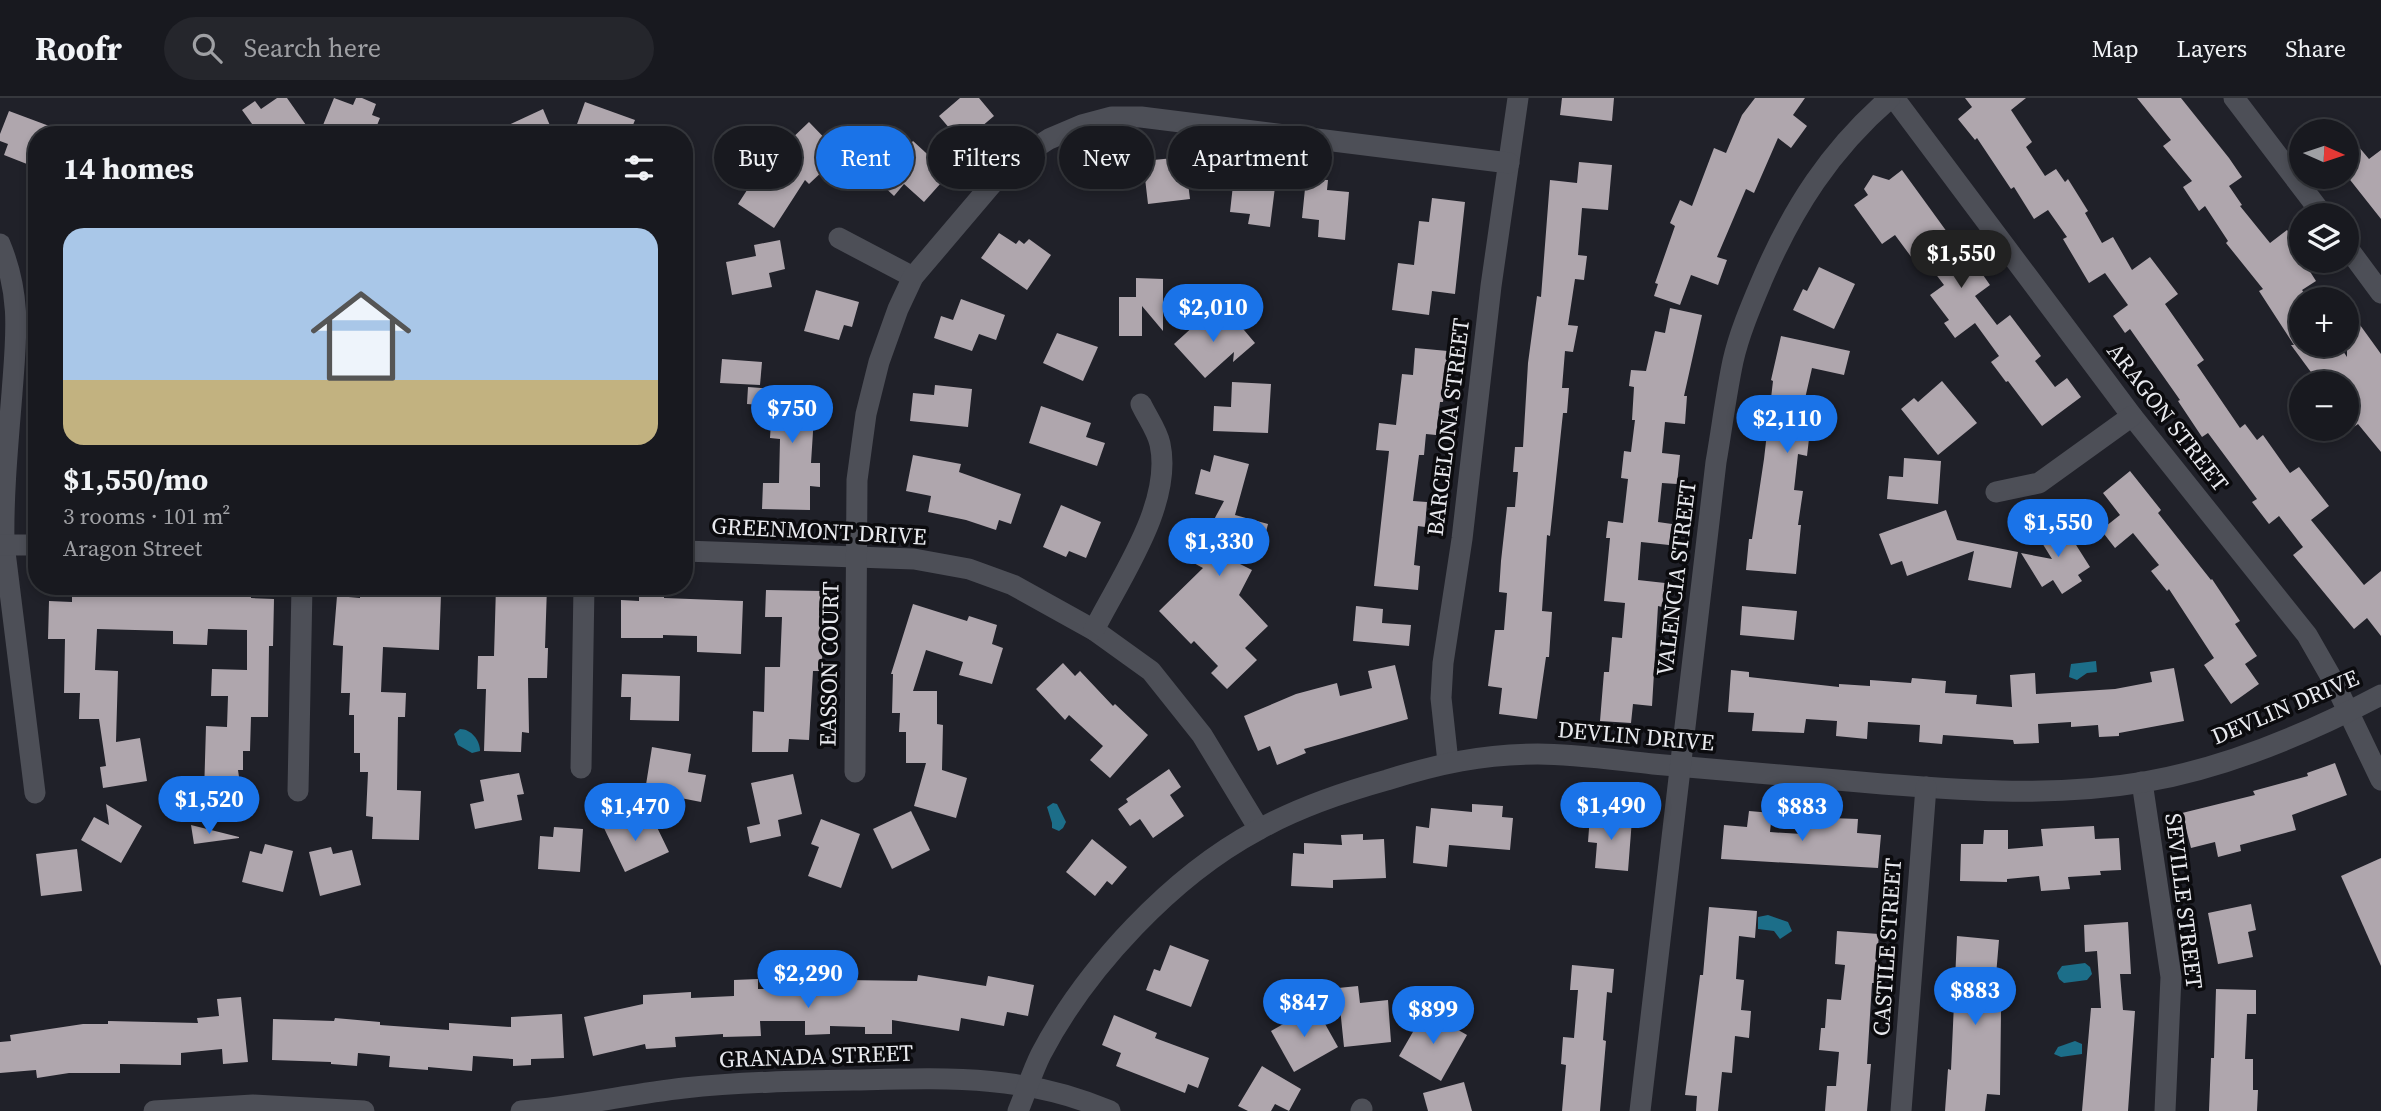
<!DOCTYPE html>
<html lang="en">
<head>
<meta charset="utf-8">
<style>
	:root { --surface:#18191f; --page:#25262c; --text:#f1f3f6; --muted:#9fa0a4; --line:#36383d; --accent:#1a73e8 }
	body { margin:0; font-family:"Source Serif 4",serif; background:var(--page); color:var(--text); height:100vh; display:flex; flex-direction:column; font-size:26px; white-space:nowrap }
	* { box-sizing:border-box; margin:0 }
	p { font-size:23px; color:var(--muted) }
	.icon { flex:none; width:38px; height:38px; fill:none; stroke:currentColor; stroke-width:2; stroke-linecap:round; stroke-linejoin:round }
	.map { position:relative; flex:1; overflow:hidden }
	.details { position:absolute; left:28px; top:28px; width:665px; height:469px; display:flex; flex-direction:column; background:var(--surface); border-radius:28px; box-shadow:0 4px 10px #0003,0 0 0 2px var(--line) }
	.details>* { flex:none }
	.top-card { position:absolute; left:714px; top:28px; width:665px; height:63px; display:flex; gap:14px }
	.needle { width:46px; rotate:93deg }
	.controls { position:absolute; left:2289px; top:21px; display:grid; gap:14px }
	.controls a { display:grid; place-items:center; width:70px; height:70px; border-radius:50%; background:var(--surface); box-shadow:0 4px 10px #0003,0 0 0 2px var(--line); font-size:35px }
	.price { position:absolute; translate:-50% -60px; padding:0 16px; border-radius:24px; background:var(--accent); color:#fff; font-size:23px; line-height:46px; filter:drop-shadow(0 2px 4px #0008) }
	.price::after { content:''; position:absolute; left:50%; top:42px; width:21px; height:16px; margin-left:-10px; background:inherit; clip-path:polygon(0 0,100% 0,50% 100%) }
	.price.current { background:#222; color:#fff }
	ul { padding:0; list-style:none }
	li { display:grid; align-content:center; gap:14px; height:371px; padding:0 35px }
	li+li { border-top:2px solid var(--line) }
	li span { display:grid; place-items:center; height:217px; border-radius:21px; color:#555 }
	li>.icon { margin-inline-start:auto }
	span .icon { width:126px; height:126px; fill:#fffc; stroke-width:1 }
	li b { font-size:30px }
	h2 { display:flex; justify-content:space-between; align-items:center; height:84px; padding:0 35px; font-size:30px }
	.pill { padding:0 24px; border-radius:32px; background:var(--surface); box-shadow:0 4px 10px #0003,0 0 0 2px var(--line); font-size:24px; line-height:63px }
	.pill.current { background:var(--accent); color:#fff }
	header { display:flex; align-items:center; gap:42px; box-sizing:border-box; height:98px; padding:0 35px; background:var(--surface); border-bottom:2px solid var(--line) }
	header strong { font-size:33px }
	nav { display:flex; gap:38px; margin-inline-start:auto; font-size:24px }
	.search { width:490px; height:63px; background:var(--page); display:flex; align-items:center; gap:18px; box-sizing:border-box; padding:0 24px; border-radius:38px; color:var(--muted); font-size:26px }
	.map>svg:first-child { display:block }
</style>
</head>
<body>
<header>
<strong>Roofr</strong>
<div class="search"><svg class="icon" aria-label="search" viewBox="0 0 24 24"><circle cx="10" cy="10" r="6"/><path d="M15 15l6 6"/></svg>Search here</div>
<nav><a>Map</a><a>Layers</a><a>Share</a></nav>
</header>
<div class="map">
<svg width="2381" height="1013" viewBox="0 0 2381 1013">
	<rect width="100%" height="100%" fill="#202129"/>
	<g fill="#1c6e89">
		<path d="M2096,563L2097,574L2087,575L2077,582L2069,579L2071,566Z"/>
		<path d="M460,631C471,631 480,642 480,653L472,655L458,647L454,636Z"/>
		<path d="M1053,705L1057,706L1066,724L1063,730L1059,733L1052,730V725L1047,709Z"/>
		<path d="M1768,817L1788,824L1792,833L1780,841L1774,833L1758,831V819Z"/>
		<path d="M2085,865L2090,869L2092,876L2087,882L2064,885L2059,881L2057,875L2062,868Z"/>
		<path d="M2075,943L2082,946V956L2061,959L2054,956L2058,949Z"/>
	</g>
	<g fill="#afa6ad">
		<path d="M277,0H287L313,37H260L242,12L255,3L261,11Z"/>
		<path d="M334,0L353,7L356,0H362L376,6L372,17L380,20L373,37H319Z"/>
		<path d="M960,0H979L994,18L981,29L987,35L968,52L939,18Z"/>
		<path d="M1562,0H1614L1612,23L1560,17Z"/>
		<path d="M1755,0H1805L1793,17L1807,28L1791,50L1778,40L1754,95L1746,91L1717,159L1727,162L1718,187L1691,177L1680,207L1654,198L1658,186L1655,185L1675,128L1670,125L1680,102L1692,108L1714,50L1726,55L1742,17Z"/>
		<path d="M1965,0H2026L2011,12L2032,44L2026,49L2045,78L2056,71L2065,84L2068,81L2088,113L2085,115L2102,145L2113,139L2132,172L2150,159L2178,196L2165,206L2204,262L2197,267L2240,330L2245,326L2257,342L2263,337L2290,375L2299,369L2329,408L2311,422L2364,487L2381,473V538L2367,520L2354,531L2293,457L2303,449L2279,418L2269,426L2252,404L2257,401L2208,335L2202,339L2178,303L2180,302L2130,231L2125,235L2113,218L2128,207L2105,175L2089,185L2063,141L2067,139L2048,112L2034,121L2014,89L2011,91L1977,40L1975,42L1958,21L1972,9Z"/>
		<path d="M2137,0H2181L2229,60L2242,79L2229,88L2242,107L2240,108L2270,145L2287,132L2301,149L2297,153L2316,183L2302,192L2309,201H2301V247H2339L2347,259V209L2381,256V354L2358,326L2347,334V285H2319L2291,247H2294L2259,193L2263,191L2226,145L2228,143L2205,108L2199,113L2183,89L2192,83L2163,48L2171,42Z"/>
		<path d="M585,4L635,22L629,37H598L576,29Z"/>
		<path d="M543,11L554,37H487Z"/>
		<path d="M9,13L68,35V37H37V57L32,68L4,57L8,46L0,43V36Z"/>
		<path d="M809,24L836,52L822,65L826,70L809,86L805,82L774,130L738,106L762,69Z"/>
		<path d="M913,43L949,76L924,104L904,86L894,98L877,82Z"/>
		<path d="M2358,48L2369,61L2381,52V121L2347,78V57Z"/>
		<path d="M1174,60L1175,71L1186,69L1190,101L1148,106L1143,63Z"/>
		<path d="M1579,64L1612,67L1608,112L1582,110L1578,157L1587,158L1584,182L1575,181L1568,227L1578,228L1573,254L1565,253L1562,290H1569L1567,315H1563L1550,438L1547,437L1542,513L1552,514L1549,559H1546L1537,621L1499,616L1502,590L1488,588L1495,532H1504L1507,495L1499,494L1501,463L1507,409H1515L1518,374H1513L1515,349H1523L1528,265L1537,198L1541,199L1550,82L1577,85Z"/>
		<path d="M1235,69L1259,72L1258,80L1276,81L1270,129L1248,126L1250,116L1230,114Z"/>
		<path d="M1902,72L1971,167L1974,164L1990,187L1975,198L1997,227L2010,217L2041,258L2035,263L2055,289L2067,280L2081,299L2042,328L2008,283L2006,284L1991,264L1999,258L1975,225L1955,240L1944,225L1949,222L1930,197L1944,187L1922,158L1915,164L1895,137L1882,146L1854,107L1868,97L1864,91L1873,77L1889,82Z"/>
		<path d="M1306,81L1328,82L1327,92L1349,94L1345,142L1318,139L1319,122L1302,120Z"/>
		<path d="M1432,100L1465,104L1455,196L1432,193L1429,217L1392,212L1398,165L1414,167L1419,123L1429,124Z"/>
		<path d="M999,135L1016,146L1019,142L1024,146L1029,141L1051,157L1027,192L981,160Z"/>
		<path d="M780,142L785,171L769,175L772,189L732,197L726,164L756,158L754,147Z"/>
		<path d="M1819,169L1855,186L1834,231L1793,212L1803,191L1807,193Z"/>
		<path d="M1136,180L1163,181V233L1142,208V238H1119V199H1136Z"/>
		<path d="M816,192L859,204L852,229L844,227L839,242L804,233Z"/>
		<path d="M961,201L1005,217L996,242L979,236L972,253L934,240L941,218L953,222Z"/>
		<path d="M1670,210L1702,217L1684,298H1687L1685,326L1665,324L1662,355L1680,357L1677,386L1662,385L1658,424L1672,426L1669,447L1641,444L1638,482L1665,485L1662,509L1658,508L1652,608L1633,606L1631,625L1600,623L1604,574H1609L1612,539L1622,540L1625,505L1604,503L1610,440H1606L1608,423L1623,425L1628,381L1621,380L1624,353L1631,354L1635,322H1632L1634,289L1629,288L1631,272L1646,273L1655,233L1665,235Z"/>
		<path d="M1207,216L1220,231L1233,219L1255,245L1233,264L1234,254L1205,280L1174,246Z"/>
		<path d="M1057,235L1098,249L1083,283L1043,265Z"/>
		<path d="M1781,238L1850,253L1844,277L1812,270L1804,305L1803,332H1810L1807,358L1798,356L1794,392L1803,393L1798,427H1801L1796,476L1746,472L1749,441H1752L1764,361L1773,283L1771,282Z"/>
		<path d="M1415,250L1448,253L1443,304H1440L1436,337L1426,336L1424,357H1419L1413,403L1427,404L1425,429L1418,428L1414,467L1420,468L1418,492L1374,488L1389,353L1376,352L1379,325L1396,327L1402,276L1413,277Z"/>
		<path d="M722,261L762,264L760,287L720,285Z"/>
		<path d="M1942,283L1977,325L1938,357L1901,311L1914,300L1918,304Z"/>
		<path d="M1232,284L1271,286L1268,335L1213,333L1214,308L1231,309Z"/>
		<path d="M935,287L972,291L968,329L910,323L913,295L934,297Z"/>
		<path d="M748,289L827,295L825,318H814L811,365H820V389L810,388V412L762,411L763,385H779L780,341L770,340L772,308L747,306Z"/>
		<path d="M1041,308L1091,325L1086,339L1105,345L1097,368L1029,345Z"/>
		<path d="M913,357L961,366L959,374L1021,396L1011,426L999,422L996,432L966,422L928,414L931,398L906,393Z"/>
		<path d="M1214,357L1249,366L1235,417L1268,426L1264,442L1249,437L1234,463L1252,472L1239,497L1268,528L1245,550L1257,562L1227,591L1211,575L1218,568L1194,543L1191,546L1159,513L1203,470L1175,455L1187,433L1203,442L1224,403L1195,396L1201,371L1210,374Z"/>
		<path d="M1904,360L1941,363L1938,406L1887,401L1889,378L1903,379Z"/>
		<path d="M2130,373L2161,412L2158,415L2211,482L2212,481L2240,523L2235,526L2257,558L2245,566L2259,586L2231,606L2204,567L2214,560L2169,491L2167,493L2151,473L2159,467L2133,435L2115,450L2101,432L2120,417L2103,395Z"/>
		<path d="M1061,407L1101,424L1086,460L1069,453L1066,459L1043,449Z"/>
		<path d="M1946,412L1957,442L2018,454L2011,490L1968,482L1974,453L1907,478L1902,463L1891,467L1879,436Z"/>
		<path d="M2059,420L2090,469L2078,477L2082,483L2062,496L2053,482L2042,489L2021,455L2052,461L2036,435Z"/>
		<path d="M72,488L98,489V491L187,493V490L251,492V500L274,501L273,548H269L268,619H251L250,653H243V672H238L244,713L190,721L187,699L204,696L206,628L227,629L228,598H211L212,571L247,572V532L208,531L207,547L173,546V533L97,531L95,572L118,573L116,644L140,640L147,683L103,690L100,669L106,668L99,621H79L80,595H64L65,541H48L49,503L72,504Z"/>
		<path d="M496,488H547L545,550H548L547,580H528L529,635L522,634L521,654L484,653L486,591H477L478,558H494Z"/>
		<path d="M360,491L441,496L439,552L383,549L381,594L406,595L405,619H398L397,692L421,693L419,742L372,741L373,719L366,718L368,674H360V655H354V617H349L350,595H341L343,548L333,547L337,498L360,500Z"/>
		<path d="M766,492L823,493L822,573H813L809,642L789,641L788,654H752L753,613L764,614L765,569H780L782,519H765Z"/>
		<path d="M639,497H664V500L743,503L741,556L697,554V538L663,537V540H621V502L639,503Z"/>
		<path d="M913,506L967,523L969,518L997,527L992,546L1003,550L992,586L959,577L963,564L926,552L913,593H937V628V626L943,627L942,672L967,680L956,720L914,708L926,665H906V634H899L900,615H892L893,576H891Z"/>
		<path d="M1356,508L1383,511L1382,525L1411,527L1409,548L1353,543Z"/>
		<path d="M1742,508L1797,513L1794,542L1740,537Z"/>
		<path d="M1063,565L1075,578L1080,573L1113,608L1115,606L1148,637L1110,680L1090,662L1103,648L1069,617L1065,622L1036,591Z"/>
		<path d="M1395,567L1408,621L1304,651L1306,655L1277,667L1270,648L1258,653L1244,618L1296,596L1337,585L1340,598L1372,590L1368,573Z"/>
		<path d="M2174,570L2184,623L2119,635V638L2099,639L2098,627L2071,629V624L2038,626L2039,645L2014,646L2013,642L1943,637L1942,646L1919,644L1920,627L1868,624L1867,641L1836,638L1837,623L1806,621L1804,635L1752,633L1754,615L1728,614L1731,572L1749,574V579L1839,589V586L1870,588V582L1911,585L1912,580L1946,583L1945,595L1977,597L1976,606L2012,609L2010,577L2035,575L2036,596L2115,591L2152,584L2150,574Z"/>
		<path d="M622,576L680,578L679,623L630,622L631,599H621Z"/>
		<path d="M652,649L691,656L688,674L706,677L701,704L645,693Z"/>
		<path d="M2335,665L2347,697L2292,717L2296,732L2240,747L2241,753L2218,759L2215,744L2191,750L2182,715L2255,697L2253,693L2308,678L2307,675Z"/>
		<path d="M1169,671L1181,689L1170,697L1184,718L1153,740L1140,721L1130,728L1118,711L1128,704L1126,701Z"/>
		<path d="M519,675L524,696L517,697L522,722L475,731L470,706L484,703L480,682Z"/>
		<path d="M793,676L802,716L778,722L781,738L750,745L747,729L760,726L751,685Z"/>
		<path d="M106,706L142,728L121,765L81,742L94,719L109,727Z"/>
		<path d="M1472,706L1503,708L1502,719L1513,720L1510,752L1449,747L1447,769L1413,765L1416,728L1429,730L1431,710L1472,714Z"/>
		<path d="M911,713L930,752L892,771L873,731Z"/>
		<path d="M1749,713L1772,715L1770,734L1802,736L1803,719L1858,721L1857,735L1881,737L1878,770L1721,761L1724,727L1747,729Z"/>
		<path d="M1590,717L1632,721L1628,773L1595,770L1597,745L1588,744Z"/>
		<path d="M624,718L631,732L653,721L669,754L625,774L603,728Z"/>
		<path d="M821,721L860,736L841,790L808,778L819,749L811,746Z"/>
		<path d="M191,727L239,739V740L194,746Z"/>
		<path d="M2094,728L2095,741L2119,740L2121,772L2100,773L2101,777L2068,779L2070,791L2041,793L2039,778L2007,781V784L1960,783L1961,746H1983L1984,732H2008V751L2043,748L2041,731Z"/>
		<path d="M554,729L583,731L580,774L538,771L540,738L553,739Z"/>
		<path d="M1363,736V742L1384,741L1386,780L1333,782V790L1291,788L1293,755L1304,756V745L1342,747L1341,737Z"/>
		<path d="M1092,741L1127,769L1112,787L1107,783L1095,798L1066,774Z"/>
		<path d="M265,746L293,753L283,794L242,784L250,753L262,756Z"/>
		<path d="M331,749L333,756L352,752L361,787L320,798L309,754Z"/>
		<path d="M77,751L82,793L41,798L36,756Z"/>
		<path d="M2381,760V868L2341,778Z"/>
		<path d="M2251,806L2256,832L2248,834L2253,859L2218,866L2208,815Z"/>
		<path d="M1709,809L1757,813L1755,840L1739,838L1736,881L1744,882L1741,912L1751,913L1749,940L1735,938L1732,975L1722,974L1718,1013H1696L1697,998L1685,997L1700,877H1703Z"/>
		<path d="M2128,824L2131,876H2120L2123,912L2135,913L2128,1013H2082L2091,910H2101L2097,853L2085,854L2084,827Z"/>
		<path d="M1837,833L1879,836L1875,885H1872L1867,966H1871L1867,1013H1825L1827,988H1836L1839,954L1819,952L1821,930H1825L1827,901L1841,902L1845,867L1835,866Z"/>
		<path d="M1957,838L1999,842L1993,913H2001L2000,997L1987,996L1985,1013H1945L1948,971L1951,972Z"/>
		<path d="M1170,847L1209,862L1191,909L1146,892L1154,871L1160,873Z"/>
		<path d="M1572,867L1614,871L1612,895L1607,894L1603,942L1606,943L1600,1013H1562L1566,967L1561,966L1563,939L1574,940L1578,892H1570Z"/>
		<path d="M918,877L986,888L988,878L1034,887L1028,918L1007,914L1004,928L961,920L959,933L892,922V936H865V929L830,928V936L805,937V923H760L761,938L723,939V936L675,939L676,949L646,951L645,946L593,958L584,919L643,906V897L691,894V900L734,898V882L758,881V891H845V882L917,883Z"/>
		<path d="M1358,888L1360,905L1388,902L1391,944L1344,949L1338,890Z"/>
		<path d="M2216,891L2256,892V916H2247L2245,961H2253V992H2258L2257,1013H2209L2211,960H2214Z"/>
		<path d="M241,899L248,964L223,966L222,951L181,955V967L120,966V975H69L37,980L36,972L0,975V944L11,943L10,937L83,926H108V923L198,925L197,920L219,918L217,901Z"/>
		<path d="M1315,908L1338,949L1294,974L1271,933Z"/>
		<path d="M1425,913L1467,937L1441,983L1399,958Z"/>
		<path d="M562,916L564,960L531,961V967L513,968V961L473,958L472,973L428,969V972L389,969L390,958L358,955L357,968L331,966V964L272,962L273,921L334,923L335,920L380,924V927L449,932V925L511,929V919Z"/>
		<path d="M1114,917L1157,935L1155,940L1209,960L1198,990L1188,986L1185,995L1116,968L1121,955L1102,947Z"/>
		<path d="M1262,968L1301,991L1289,1013L1275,1006L1271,1013H1248L1238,1008Z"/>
		<path d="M1464,984L1472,1013H1428L1423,995Z"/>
	</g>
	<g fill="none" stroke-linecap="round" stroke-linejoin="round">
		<g stroke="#4d4f57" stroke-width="21">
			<path d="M1894,0L2132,318L2307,537L2335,586L2381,682"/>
			<path d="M2234,0L2323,117"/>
			<path d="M839,140L913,179"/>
			<path d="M0,146C22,199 16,240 12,295C8,345 3,396 4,446L35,695"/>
			<path d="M2347,149L2381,195"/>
			<path d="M1996,394L2039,385L2132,318"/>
			<path d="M0,447H37"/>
			<path d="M684,453L914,461L969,471L1013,487L1094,532L1151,573L1202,637L1259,731"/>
			<path d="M1094,532C1120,480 1173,406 1160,346C1157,332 1147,319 1141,306"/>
			<path d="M1448,664L1441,600L1443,565L1462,441L1491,188L1518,0"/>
			<path d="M581,670L584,488"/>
			<path d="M855,674L857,382L866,316L879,264L898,211L913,179L992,86L1021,59L1049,41L1082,27L1112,19H1141L1509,65"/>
			<path d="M2142,684L2171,879L2165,1013"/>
			<path d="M298,693L302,488"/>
			<path d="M154,1013L253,1007L364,1013"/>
			<path d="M521,1013C576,1009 630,996 684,990C741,984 798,983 854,982C945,980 1025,976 1110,1013"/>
			<path d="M1018,1013C1026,994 1032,974 1041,956C1086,870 1172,778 1258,732C1297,710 1344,694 1387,682C1438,666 1483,656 1538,656C1575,656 1615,662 1653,666C1722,672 1791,678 1860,684C1953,692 2050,700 2144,684C2227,670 2307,636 2381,597"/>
			<path d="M1361,1013L1362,1011"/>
			<path d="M1640,1013L1716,364C1722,330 1726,296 1733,263C1739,236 1751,208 1762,182C1793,110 1830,52 1890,0"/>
			<path d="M1901,1013L1926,689"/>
		</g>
	</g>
	<g text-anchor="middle" stroke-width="7" stroke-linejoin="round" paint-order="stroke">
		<g font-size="23" fill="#e8e9ee" stroke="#0b0b0e">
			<text transform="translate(2168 319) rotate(52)" y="8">ARAGON STREET</text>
			<text transform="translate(1448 329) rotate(-83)" y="8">BARCELONA STREET</text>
			<text transform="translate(819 433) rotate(3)" y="8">GREENMONT DRIVE</text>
			<text transform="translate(1676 480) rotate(-83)" y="8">VALENCIA STREET</text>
			<text transform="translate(829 566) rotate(-89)" y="8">EASSON COURT</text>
			<text transform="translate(2285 609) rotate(-23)" y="8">DEVLIN DRIVE</text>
			<text transform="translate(1636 638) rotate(5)" y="8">DEVLIN DRIVE</text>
			<text transform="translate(2184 803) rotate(83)" y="8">SEVILLE STREET</text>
			<text transform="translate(1887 849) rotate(-86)" y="8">CASTILE STREET</text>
			<text transform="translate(816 958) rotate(-2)" y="8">GRANADA STREET</text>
		</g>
	</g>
</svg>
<div class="controls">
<a><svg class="needle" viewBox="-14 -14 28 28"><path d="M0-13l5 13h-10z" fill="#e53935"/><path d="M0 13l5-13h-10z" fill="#9fa0a4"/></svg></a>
<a><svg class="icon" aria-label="layers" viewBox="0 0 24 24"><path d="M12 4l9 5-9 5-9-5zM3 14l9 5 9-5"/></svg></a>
<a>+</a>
<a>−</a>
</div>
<b class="price current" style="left:1961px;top:192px">$1,550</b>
<b class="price" style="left:1213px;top:246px">$2,010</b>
<b class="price" style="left:792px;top:347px">$750</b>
<b class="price" style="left:1787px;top:357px">$2,110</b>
<b class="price" style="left:2058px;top:461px">$1,550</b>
<b class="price" style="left:1219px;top:480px">$1,330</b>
<b class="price" style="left:209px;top:738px">$1,520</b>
<b class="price" style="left:1611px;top:744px">$1,490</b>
<b class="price" style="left:635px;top:745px">$1,470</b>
<b class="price" style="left:1802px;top:745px">$883</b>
<b class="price" style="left:808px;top:912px">$2,290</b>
<b class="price" style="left:1975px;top:929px">$883</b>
<b class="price" style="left:1304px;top:941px">$847</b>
<b class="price" style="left:1433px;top:948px">$899</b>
<div class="top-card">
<a class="pill">Buy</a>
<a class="pill current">Rent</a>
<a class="pill">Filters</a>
<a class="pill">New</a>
<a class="pill">Apartment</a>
</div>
<section class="details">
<h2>14 homes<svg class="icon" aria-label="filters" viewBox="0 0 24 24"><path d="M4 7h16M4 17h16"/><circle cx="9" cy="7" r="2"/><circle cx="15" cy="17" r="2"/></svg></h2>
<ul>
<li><span style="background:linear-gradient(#a9c7e8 70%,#c2b280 0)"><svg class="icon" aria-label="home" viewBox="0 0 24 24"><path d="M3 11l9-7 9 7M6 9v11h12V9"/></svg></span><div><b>$1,550/mo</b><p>3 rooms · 101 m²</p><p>Aragon Street</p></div></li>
</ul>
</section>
</div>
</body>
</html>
